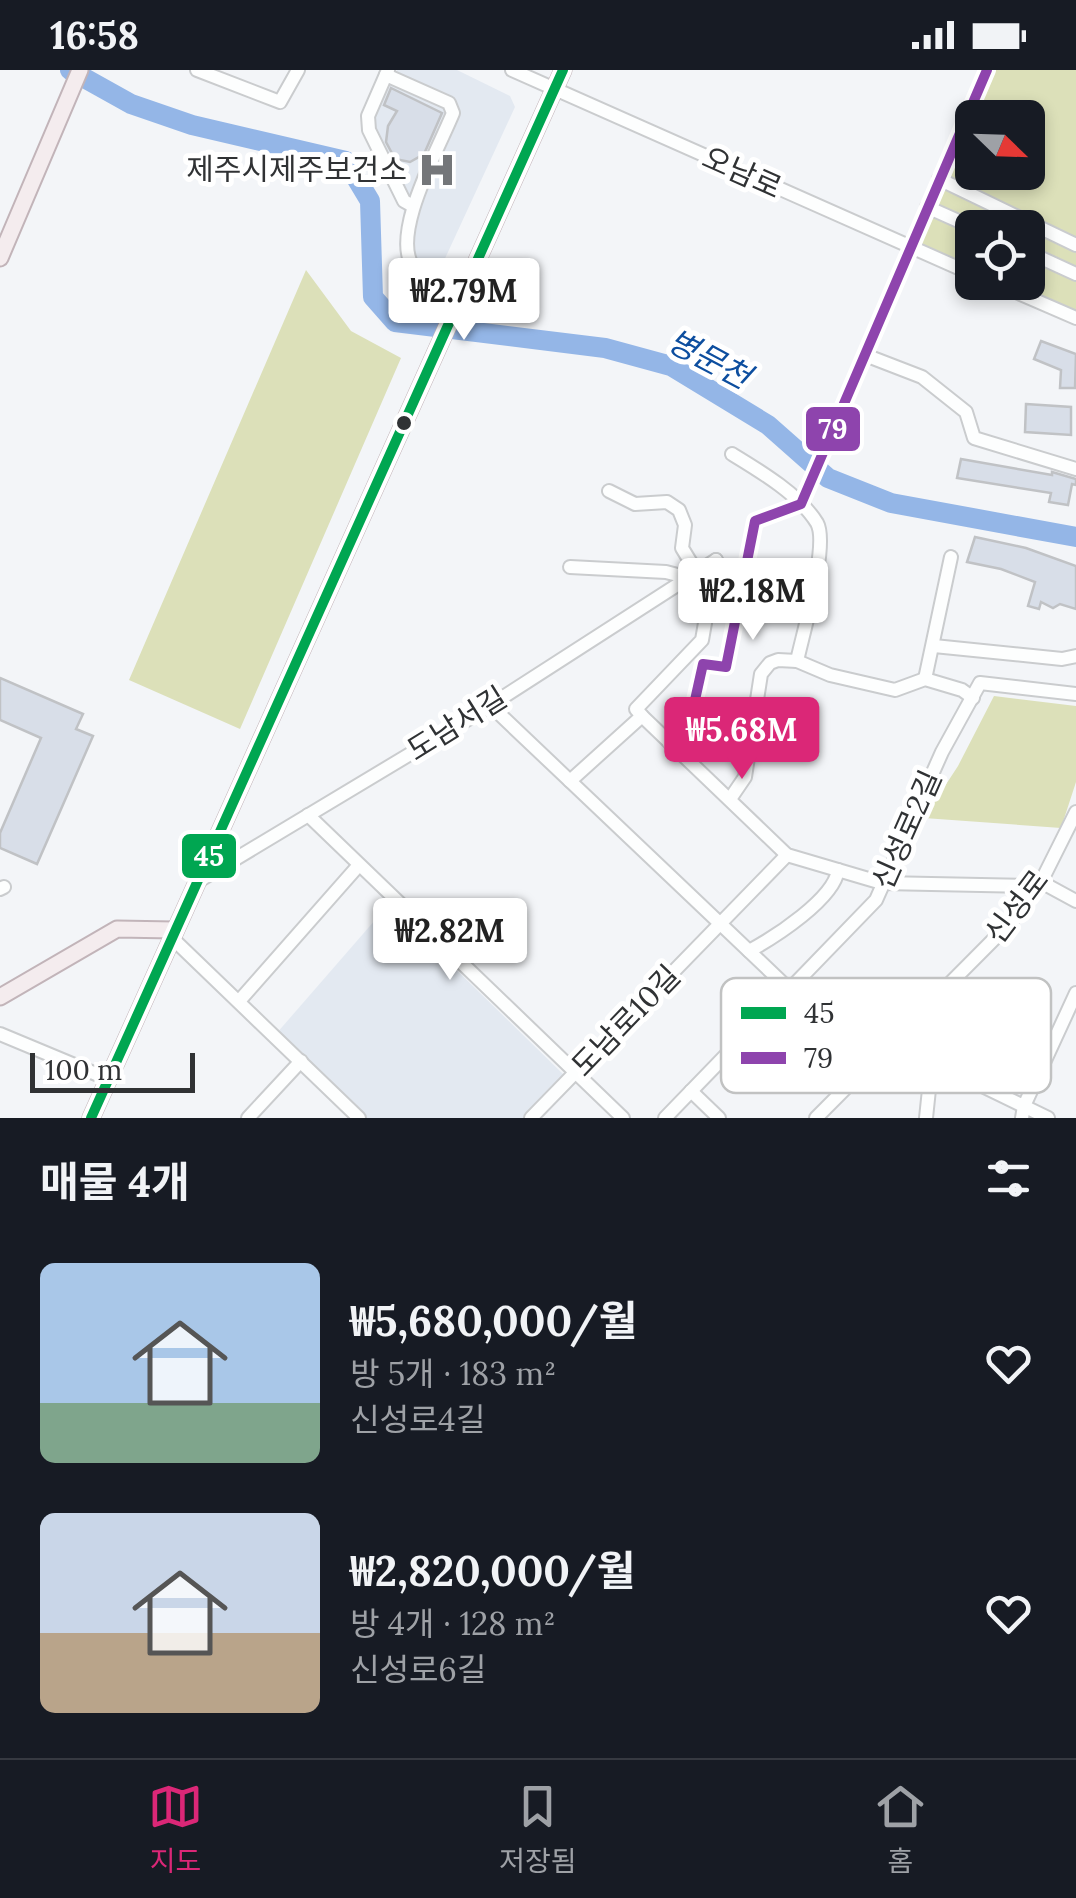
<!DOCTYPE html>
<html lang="ko">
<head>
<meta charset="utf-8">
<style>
	:root { --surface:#171b24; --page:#242831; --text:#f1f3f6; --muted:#9ea1a6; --line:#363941; --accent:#db2777 }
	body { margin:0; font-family:Lora,"Noto Sans KR",serif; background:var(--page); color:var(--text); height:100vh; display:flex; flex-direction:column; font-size:38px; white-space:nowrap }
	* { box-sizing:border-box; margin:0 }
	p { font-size:32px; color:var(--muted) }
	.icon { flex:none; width:55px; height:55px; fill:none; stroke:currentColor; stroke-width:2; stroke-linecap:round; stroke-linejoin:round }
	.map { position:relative; height:1048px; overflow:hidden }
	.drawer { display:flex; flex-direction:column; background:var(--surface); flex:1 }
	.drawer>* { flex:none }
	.needle { width:65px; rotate:113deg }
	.fabs { position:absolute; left:955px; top:30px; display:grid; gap:20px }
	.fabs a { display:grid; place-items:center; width:90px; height:90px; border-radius:15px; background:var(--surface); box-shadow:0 5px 15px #0003; font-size:50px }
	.scale { position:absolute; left:30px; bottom:25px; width:165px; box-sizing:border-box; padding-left:10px; border:5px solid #303234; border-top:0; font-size:28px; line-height:35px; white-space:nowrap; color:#303234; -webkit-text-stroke:8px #fff; paint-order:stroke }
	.price { position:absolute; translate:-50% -85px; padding:0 22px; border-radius:10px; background:#fff; color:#222; font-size:32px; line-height:65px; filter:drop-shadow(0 2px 5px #0008) }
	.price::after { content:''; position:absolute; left:50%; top:60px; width:30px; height:22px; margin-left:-15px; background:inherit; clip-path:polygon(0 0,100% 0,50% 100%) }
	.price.selected { background:var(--accent); color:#fff }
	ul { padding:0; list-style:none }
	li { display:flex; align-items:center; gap:30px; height:250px; padding:0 40px }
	li span { display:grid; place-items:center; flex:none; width:280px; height:200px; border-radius:15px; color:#555 }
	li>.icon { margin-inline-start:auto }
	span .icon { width:120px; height:120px; fill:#fffc; stroke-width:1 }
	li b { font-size:42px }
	h2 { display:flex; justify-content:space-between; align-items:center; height:120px; padding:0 40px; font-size:42px }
	.status { display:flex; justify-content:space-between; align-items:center; height:70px; padding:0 50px; background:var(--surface); direction:ltr }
	.status svg { height:28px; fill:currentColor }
	.menu { display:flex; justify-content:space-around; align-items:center; height:140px; border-top:2px solid var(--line); background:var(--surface); font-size:28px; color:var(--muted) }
	.menu a { display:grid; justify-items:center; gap:5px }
	.menu .selected { color:var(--accent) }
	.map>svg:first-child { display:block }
</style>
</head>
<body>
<div class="status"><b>16:58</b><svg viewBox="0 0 49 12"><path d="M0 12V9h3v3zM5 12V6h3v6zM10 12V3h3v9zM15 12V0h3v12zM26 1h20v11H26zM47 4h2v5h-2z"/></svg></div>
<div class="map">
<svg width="1076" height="1048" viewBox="0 0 1076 1048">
	<rect width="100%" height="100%" fill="#f3f5f8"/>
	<g fill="#e3e9f1">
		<path d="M397,0H457L510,26L515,37L430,221L412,205L399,175L404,139L372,61L374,47Z"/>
		<path d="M389,834L566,1007L525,1048H363L276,964Z"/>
	</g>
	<g fill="#dce0b9" fill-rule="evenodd">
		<path d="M989,0H1076V248L993,213L1028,212V158H972V204L911,178ZM972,48H1028V102H972Z"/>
		<path d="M306,200L351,261L401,288L240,659L129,610Z"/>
		<path d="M994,626L1076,636V712L1061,758L924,748L958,696Z"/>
	</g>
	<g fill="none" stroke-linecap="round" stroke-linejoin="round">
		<path stroke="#94b6e7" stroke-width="20" d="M70,0L131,34L192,55L346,91L370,131L373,227L395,252L605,278L671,296L768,355L828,408L891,433L1076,467"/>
	</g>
	<g fill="#d8dee8" stroke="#c0c2c5" stroke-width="2.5">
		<path d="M391,18L442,43L424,84L410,92L395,89L386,72L388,56L397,41L384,35Z"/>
		<path d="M1041,271L1076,284L1075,318H1060L1061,300L1034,289Z"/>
		<path d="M1026,334L1071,337V365L1025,362Z"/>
		<path d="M961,389L1052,405V402L1076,409V415L1072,414L1068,435L1049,432L1051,423L957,408Z"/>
		<path d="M975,467L1026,478L1076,496V539L1060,534L1053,538L1041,532L1039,539L1028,536L1035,512L1001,499L967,492Z"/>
		<path d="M0,608L83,644L76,659L93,666L37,794L0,778V763L41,668L0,650Z"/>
	</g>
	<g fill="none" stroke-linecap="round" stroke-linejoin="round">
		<g stroke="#caccce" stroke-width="16">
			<g id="minor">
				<path d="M197,0L280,32L298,0"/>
				<path d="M388,0L368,46L369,60L404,131L413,136"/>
				<path d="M512,0L972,204"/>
				<path d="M386,5L449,33L453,43C439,78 389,166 414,198C425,212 446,218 461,225"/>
				<path d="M939,109L1076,175"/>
				<path d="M927,137L974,158"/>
				<path d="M1028,182L1076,204"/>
				<path d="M993,212L1076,248"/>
				<path d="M865,285L922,307L966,342L974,368L1076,399"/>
				<path d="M732,384C760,401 800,425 817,453C829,474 803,563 797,591"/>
				<path d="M609,421L635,434L667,432L679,440L685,455L682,478L696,501"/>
				<path d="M570,497L666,502L685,507"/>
				<path d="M934,576L1062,589L1076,586"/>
				<path d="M925,609L951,487"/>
				<path d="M490,635L570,711L642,646L787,785L882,813L1034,816"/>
				<path d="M642,646L636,639L702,570L716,490"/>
				<path d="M672,673L689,657L703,594L726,597L755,451L801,434L987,0"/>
				<path d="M570,711L790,920"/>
				<path d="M730,729L745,707L761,604L770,593L778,590L797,591L830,605L895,620L925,609L962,620L973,628"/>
				<path d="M308,745L623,1048"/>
				<path d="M197,812L480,642L716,490"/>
				<path d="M1041,812L1076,831"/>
				<path d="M0,819L4,817"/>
				<path d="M171,867L359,1048"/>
				<path d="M749,881C775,867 834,829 838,800"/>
				<path d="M240,930L359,795"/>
				<path d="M0,964L108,1009"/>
				<path d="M892,972L1048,1048"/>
				<path d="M691,1021L719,1048"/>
				<path d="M248,1048L301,991"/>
				<path d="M531,1048L787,785"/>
				<path d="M665,1048L876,830L942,682L980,613L1076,624"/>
				<path d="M816,1048L1012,851L1034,816L1041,812L1076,742"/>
				<path d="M926,1048L932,991"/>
				<path d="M1022,1048L1024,1036L1076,923"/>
			</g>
		</g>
		<g stroke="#c2b4b9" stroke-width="19">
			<g id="major">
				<path d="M0,188L80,0"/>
				<path d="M0,927L117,859L174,860"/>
				<path d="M91,1048L563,0"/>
			</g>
		</g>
		<use href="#minor" stroke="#fdfefe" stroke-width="12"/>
		<use href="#major" stroke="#f4ecee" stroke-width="15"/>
		<g stroke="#fff" stroke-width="18">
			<path id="bus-1" d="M91,1048L563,0"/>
		</g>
		<g stroke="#fff" stroke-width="18">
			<path id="bus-2" d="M672,673L689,657L703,594L726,597L755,451L801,434L987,0"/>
		</g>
		<use href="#bus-1" stroke="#00a651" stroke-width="10"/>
		<use href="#bus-2" stroke="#8e44ad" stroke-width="10"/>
	</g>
	<defs>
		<g id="hospital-bare" transform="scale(3)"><path d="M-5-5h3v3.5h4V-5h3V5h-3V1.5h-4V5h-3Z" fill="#747679" stroke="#fff" stroke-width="2.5" paint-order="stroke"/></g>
	</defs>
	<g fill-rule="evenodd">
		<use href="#hospital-bare" x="437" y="100"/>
	</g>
	<circle fill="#303234" stroke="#fff" stroke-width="4" cx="404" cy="353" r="9"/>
	<g text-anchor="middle" stroke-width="10" stroke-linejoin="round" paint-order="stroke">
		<g font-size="30" fill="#303234" stroke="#fff" text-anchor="end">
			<text x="407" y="110">제주시제주보건소</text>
		</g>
		<g font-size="30" fill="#303234" stroke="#fff">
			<text transform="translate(742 103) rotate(24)" y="10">오남로</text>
			<text transform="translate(457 654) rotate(-32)" y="10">도남서길</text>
			<text transform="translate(907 760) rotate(-66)" y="10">신성로2길</text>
			<text transform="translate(1017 837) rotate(-53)" y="10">신성로</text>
			<text transform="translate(626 951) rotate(-46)" y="10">도남로10길</text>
		</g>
		<g font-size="32" font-style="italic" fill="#0d4e9f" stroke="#fff">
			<text transform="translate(709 289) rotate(28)" y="11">병문천</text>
		</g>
	</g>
	<rect x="721" y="908" width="330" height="115" rx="15" fill="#fff" stroke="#c1c2c2" stroke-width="2.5"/>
	<rect x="741" y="937" width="45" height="12" fill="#00a651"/>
	<rect x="741" y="982" width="45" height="12" fill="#8e44ad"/>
	<g font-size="28" fill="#303234">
		<text x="804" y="953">45</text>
		<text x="804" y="998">79</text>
	</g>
	<g stroke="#fff" stroke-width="4">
		<rect x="804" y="335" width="58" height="48" rx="10" fill="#8e44ad"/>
		<rect x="180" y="762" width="58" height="48" rx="10" fill="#00a651"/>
	</g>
	<g font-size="28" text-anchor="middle" font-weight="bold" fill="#fff">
		<text x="833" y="369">79</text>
		<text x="209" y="796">45</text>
	</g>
</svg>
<div class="fabs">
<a><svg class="needle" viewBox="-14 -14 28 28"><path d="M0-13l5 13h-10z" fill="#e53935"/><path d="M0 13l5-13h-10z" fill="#9ea1a6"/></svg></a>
<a><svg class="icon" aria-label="locate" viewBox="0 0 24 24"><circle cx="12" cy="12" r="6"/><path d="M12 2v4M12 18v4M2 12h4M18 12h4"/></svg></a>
</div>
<div class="scale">100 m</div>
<b class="price" style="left:464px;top:273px">₩2.79M</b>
<b class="price" style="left:753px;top:573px">₩2.18M</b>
<b class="price selected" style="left:742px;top:712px">₩5.68M</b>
<b class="price" style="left:450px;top:913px">₩2.82M</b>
</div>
<section class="drawer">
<h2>매물 4개<svg class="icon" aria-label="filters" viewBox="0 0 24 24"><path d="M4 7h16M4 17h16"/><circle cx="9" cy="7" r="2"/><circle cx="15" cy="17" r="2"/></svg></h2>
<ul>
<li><span style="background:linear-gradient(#a9c7e8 70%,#7fa58c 0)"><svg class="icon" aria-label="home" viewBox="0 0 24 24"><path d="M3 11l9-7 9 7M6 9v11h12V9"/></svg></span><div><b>₩5,680,000/월</b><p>방 5개 · 183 m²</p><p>신성로4길</p></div><svg class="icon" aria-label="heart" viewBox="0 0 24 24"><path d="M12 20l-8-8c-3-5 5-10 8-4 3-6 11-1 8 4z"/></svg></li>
<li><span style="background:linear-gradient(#c9d6e8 60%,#b9a48a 0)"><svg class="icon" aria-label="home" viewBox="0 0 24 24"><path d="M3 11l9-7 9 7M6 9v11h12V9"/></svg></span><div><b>₩2,820,000/월</b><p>방 4개 · 128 m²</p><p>신성로6길</p></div><svg class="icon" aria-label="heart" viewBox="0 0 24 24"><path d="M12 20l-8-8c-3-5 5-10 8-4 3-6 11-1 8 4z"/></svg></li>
</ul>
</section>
<nav class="menu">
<a class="selected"><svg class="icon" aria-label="map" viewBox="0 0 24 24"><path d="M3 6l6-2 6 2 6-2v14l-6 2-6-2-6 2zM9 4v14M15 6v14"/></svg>지도</a>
<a><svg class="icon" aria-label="saved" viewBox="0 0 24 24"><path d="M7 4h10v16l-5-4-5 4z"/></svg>저장됨</a>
<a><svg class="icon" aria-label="home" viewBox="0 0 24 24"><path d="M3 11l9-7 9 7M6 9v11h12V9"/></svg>홈</a>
</nav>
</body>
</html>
